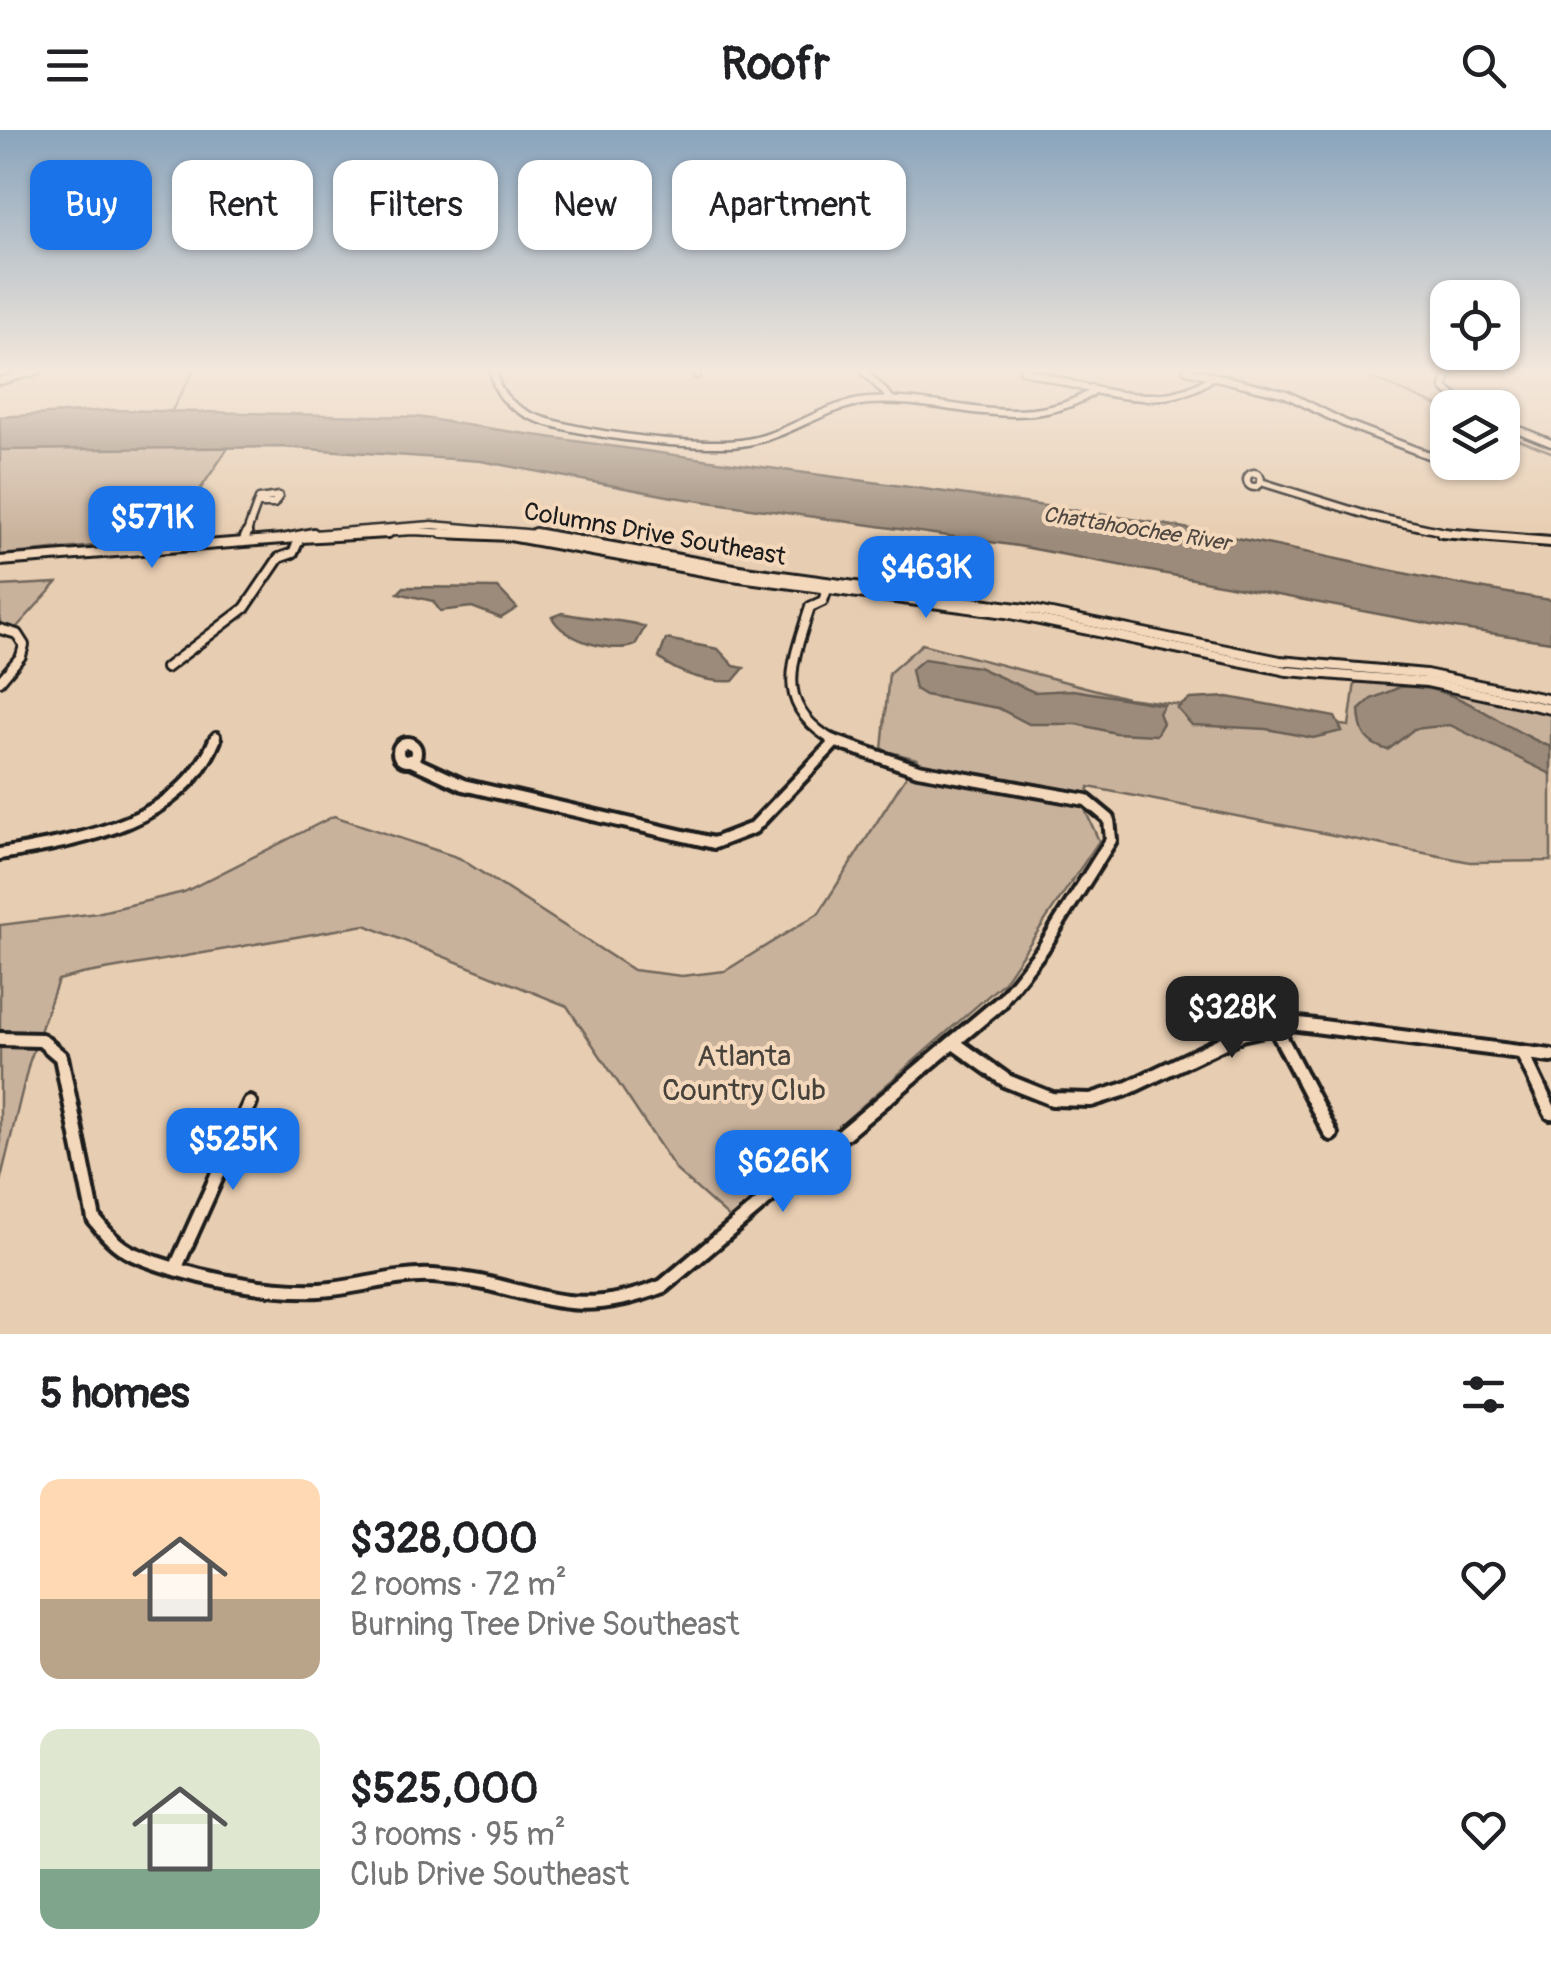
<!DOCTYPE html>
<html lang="en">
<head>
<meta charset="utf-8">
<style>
	:root { --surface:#fff; --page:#f6f6f6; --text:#202124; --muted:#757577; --accent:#1a73e8 }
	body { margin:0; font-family:Pangolin,sans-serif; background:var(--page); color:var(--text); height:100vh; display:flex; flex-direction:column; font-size:38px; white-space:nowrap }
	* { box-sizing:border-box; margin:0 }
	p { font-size:32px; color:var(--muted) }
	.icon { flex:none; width:55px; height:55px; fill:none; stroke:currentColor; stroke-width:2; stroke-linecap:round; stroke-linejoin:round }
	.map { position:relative; height:1204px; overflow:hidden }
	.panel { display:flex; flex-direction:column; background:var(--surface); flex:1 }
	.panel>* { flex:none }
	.guide { position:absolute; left:30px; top:30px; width:1000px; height:90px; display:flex; gap:20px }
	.buttons { position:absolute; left:1430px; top:150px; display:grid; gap:20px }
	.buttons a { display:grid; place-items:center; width:90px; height:90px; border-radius:20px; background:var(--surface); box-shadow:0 2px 8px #0004; font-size:50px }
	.price { position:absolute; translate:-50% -85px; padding:0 22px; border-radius:20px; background:var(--accent); color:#fff; font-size:32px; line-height:65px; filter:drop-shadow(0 2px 5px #0008) }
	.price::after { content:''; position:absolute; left:50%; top:60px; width:30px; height:22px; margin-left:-15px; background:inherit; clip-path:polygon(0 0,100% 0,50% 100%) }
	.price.selected { background:#222; color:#fff }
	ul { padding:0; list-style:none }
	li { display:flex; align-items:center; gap:30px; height:250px; padding:0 40px }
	li span { display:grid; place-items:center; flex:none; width:280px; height:200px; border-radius:20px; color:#555 }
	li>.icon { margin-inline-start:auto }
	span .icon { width:120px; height:120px; fill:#fffc; stroke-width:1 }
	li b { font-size:42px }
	h2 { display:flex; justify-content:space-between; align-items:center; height:120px; padding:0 40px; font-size:42px }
	.pill { padding:0 35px; border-radius:20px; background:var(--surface); box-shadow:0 2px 8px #0004; font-size:35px; line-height:90px }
	.pill.selected { background:var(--accent); color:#fff }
	header { display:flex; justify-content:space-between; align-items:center; height:130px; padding:0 40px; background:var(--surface); font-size:45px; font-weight:700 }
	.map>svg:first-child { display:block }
</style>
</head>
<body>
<header><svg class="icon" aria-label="menu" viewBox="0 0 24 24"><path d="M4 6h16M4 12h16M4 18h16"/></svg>Roofr<svg class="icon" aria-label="search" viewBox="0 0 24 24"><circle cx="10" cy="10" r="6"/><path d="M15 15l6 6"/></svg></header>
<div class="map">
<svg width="1551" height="1204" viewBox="0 0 1551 1204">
	<rect width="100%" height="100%" fill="#e7cdb1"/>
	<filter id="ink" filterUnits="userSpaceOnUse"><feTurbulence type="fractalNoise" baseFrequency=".01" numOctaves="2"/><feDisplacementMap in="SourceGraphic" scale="20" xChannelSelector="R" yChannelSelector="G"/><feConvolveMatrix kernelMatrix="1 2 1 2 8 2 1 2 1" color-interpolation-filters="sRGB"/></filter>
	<g filter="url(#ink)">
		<g fill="#c9b29c" stroke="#72675c" stroke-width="2.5">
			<path d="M0,315H230L167,409L0,425Z"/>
			<path d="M57,453L16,498L0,495V456Z"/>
			<path d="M922,514L1127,568L1349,596L1355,552L1404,553L1551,582V731L1470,732L1089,657L1086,682L1099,711L1003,853L732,1090L677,1041L567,876L365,795L82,844L58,850L29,933L0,1052V795L97,783L184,762L334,686L459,728L633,840L682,846L725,841L819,783L917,629L882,620L889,543Z"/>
		</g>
		<g fill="#9c8b7a" stroke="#695f54" stroke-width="2.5">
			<path d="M113,280L417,287C660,327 906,353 1150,392C1284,414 1416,450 1551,470V512L1442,496L1018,416L673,367L481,331L280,317L0,320V287Z"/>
			<path d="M404,457L498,458L517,478L501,488L472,477L440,481L433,471L398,463Z"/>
			<path d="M562,483C583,489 633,490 645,497L635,515C611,524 563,510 552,487Z"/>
			<path d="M666,509L718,519L734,536L744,538L733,551C709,553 678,544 659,528Z"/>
			<path d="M924,529L978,537L1034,562L1073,560L1164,575L1159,583L1163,593L1156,605L1115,603L1077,594H1029L998,578L925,565L915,559L911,540Z"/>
			<path d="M1400,557C1461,554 1498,597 1551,617V644L1450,595L1414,599L1388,620C1366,614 1360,603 1359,580L1371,569Z"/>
			<path d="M1228,567L1335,587L1342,601L1313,608L1266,599L1192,595L1177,578L1190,569Z"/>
		</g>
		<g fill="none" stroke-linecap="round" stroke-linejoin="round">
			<g stroke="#695f54" stroke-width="2.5">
				<path d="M1353,240L1448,280"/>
				<path d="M171,282L194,240"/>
				<path d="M1502,303L1551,322"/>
			</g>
			<g stroke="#1c1c1c" stroke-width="11">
				<g id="minor-far3">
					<path d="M494,240C494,262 510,276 529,285C569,304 704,320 747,312C790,305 823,275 868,271C945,265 1020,306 1091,263V258"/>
					<path d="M693,240L697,245"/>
					<path d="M863,240L892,270"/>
					<path d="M1023,240C1080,256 1161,288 1212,247"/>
					<path d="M1187,240L1286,264L1344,293L1436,328"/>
					<path d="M1448,240L1444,258L1468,278"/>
					<path d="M0,251L39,240"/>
					<path d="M1502,293L1551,313"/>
					<circle cx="1254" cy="350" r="7"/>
					<path d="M1264,353L1370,386L1458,405"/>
					<path d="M246,405L259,369L279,366L274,374H260"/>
					<path d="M301,405L432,395L548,405"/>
					<path d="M348,405L413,401L491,405"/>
				</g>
			</g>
			<g stroke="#1c1c1c" stroke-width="14">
				<g id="minor-far2">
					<path d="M313,403L283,409L388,403"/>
					<path d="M442,403L510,406L725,445L1006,483L1287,541L1427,552L1551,579"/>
					<path d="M535,403L745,441L1032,480L1280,531L1426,544L1551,570"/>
					<path d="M1441,403L1551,412"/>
					<path d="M243,412L247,403"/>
					<path d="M0,431L283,409"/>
					<path d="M828,457L823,471L810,477C792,534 772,576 836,612"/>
					<path d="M0,499L17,504L24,515L21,526L0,551"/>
					<path d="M166,538L245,478L279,428L293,423L299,410"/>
					<path d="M214,612L216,606"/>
				</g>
			</g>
			<g stroke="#1c1c1c" stroke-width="18">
				<g id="minor-far1">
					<path d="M831,610L918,640L1086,670L1109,689L1111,710L1042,820L999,874"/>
					<circle cx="407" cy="622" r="9"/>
					<path d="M409,630L463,655L714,713L753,698L834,613"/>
					<path d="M0,724C79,710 180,695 215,610"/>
				</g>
			</g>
			<g stroke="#1c1c1c" stroke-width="20">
				<g id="minor">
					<path d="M1274,895L1331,1004"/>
					<path d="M0,909L41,910L61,927L94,1089C105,1103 116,1116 133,1124C187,1147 262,1162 320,1160C358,1158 395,1144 433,1146C530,1151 559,1197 663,1156L1001,872"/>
					<path d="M954,913L1007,951L1052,969L1091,970L1126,959L1241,904L1291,893L1551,926"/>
					<path d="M1522,922L1551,983"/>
					<path d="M177,1135L250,973"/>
				</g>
			</g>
			<use href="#minor-far3" stroke="#f4d8bb" stroke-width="6"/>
			<use href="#minor-far2" stroke="#f4d8bb" stroke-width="8"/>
			<use href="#minor-far1" stroke="#f4d8bb" stroke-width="10"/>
			<use href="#minor" stroke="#f4d8bb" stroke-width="12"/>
		</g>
	</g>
	<linearGradient id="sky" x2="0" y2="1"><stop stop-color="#89a4bc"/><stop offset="0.59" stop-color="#f4e8dc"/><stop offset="1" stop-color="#f4e8dc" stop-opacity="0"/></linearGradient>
	<rect width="1551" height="408" fill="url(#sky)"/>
	<g text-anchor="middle" stroke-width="8" stroke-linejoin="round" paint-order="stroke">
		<g font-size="22" font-style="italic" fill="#4f4842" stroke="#f4d8bb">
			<text transform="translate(1137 398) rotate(9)" y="8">Chattahoochee River</text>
		</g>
		<g font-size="25" fill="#1c1c1c" stroke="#f4d8bb">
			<text transform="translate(655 403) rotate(10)" y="9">Columns Drive Southeast</text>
		</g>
		<g font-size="30" fill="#47423c" stroke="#f4d8bb">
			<text x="744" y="936">Atlanta<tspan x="744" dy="34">Country Club</tspan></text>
		</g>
	</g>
</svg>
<div class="buttons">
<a><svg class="icon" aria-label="locate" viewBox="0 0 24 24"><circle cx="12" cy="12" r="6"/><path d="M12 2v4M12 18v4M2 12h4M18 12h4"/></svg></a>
<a><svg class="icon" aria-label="layers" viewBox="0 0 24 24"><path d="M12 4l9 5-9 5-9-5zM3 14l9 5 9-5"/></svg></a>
</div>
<b class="price" style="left:152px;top:441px">$571K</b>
<b class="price" style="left:926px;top:491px">$463K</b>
<b class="price selected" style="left:1232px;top:931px">$328K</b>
<b class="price" style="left:233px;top:1063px">$525K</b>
<b class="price" style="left:783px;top:1085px">$626K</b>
<div class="guide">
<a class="pill selected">Buy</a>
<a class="pill">Rent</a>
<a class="pill">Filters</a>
<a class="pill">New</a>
<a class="pill">Apartment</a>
</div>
</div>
<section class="panel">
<h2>5 homes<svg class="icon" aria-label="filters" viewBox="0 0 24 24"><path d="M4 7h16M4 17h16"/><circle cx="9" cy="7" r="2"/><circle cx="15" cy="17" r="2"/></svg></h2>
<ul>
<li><span style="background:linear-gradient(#ffd9b3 60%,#b9a48a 0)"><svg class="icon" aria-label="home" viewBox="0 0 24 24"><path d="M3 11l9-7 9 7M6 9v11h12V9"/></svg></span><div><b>$328,000</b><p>2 rooms · 72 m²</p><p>Burning Tree Drive Southeast</p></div><svg class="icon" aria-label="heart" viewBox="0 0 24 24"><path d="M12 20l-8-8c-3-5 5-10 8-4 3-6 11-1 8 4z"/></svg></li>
<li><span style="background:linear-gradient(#dfe7d0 70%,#7fa58c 0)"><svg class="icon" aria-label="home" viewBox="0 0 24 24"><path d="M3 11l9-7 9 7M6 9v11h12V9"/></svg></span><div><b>$525,000</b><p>3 rooms · 95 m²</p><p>Club Drive Southeast</p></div><svg class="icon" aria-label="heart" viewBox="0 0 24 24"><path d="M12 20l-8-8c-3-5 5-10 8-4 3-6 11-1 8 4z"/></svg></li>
</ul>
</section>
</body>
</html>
